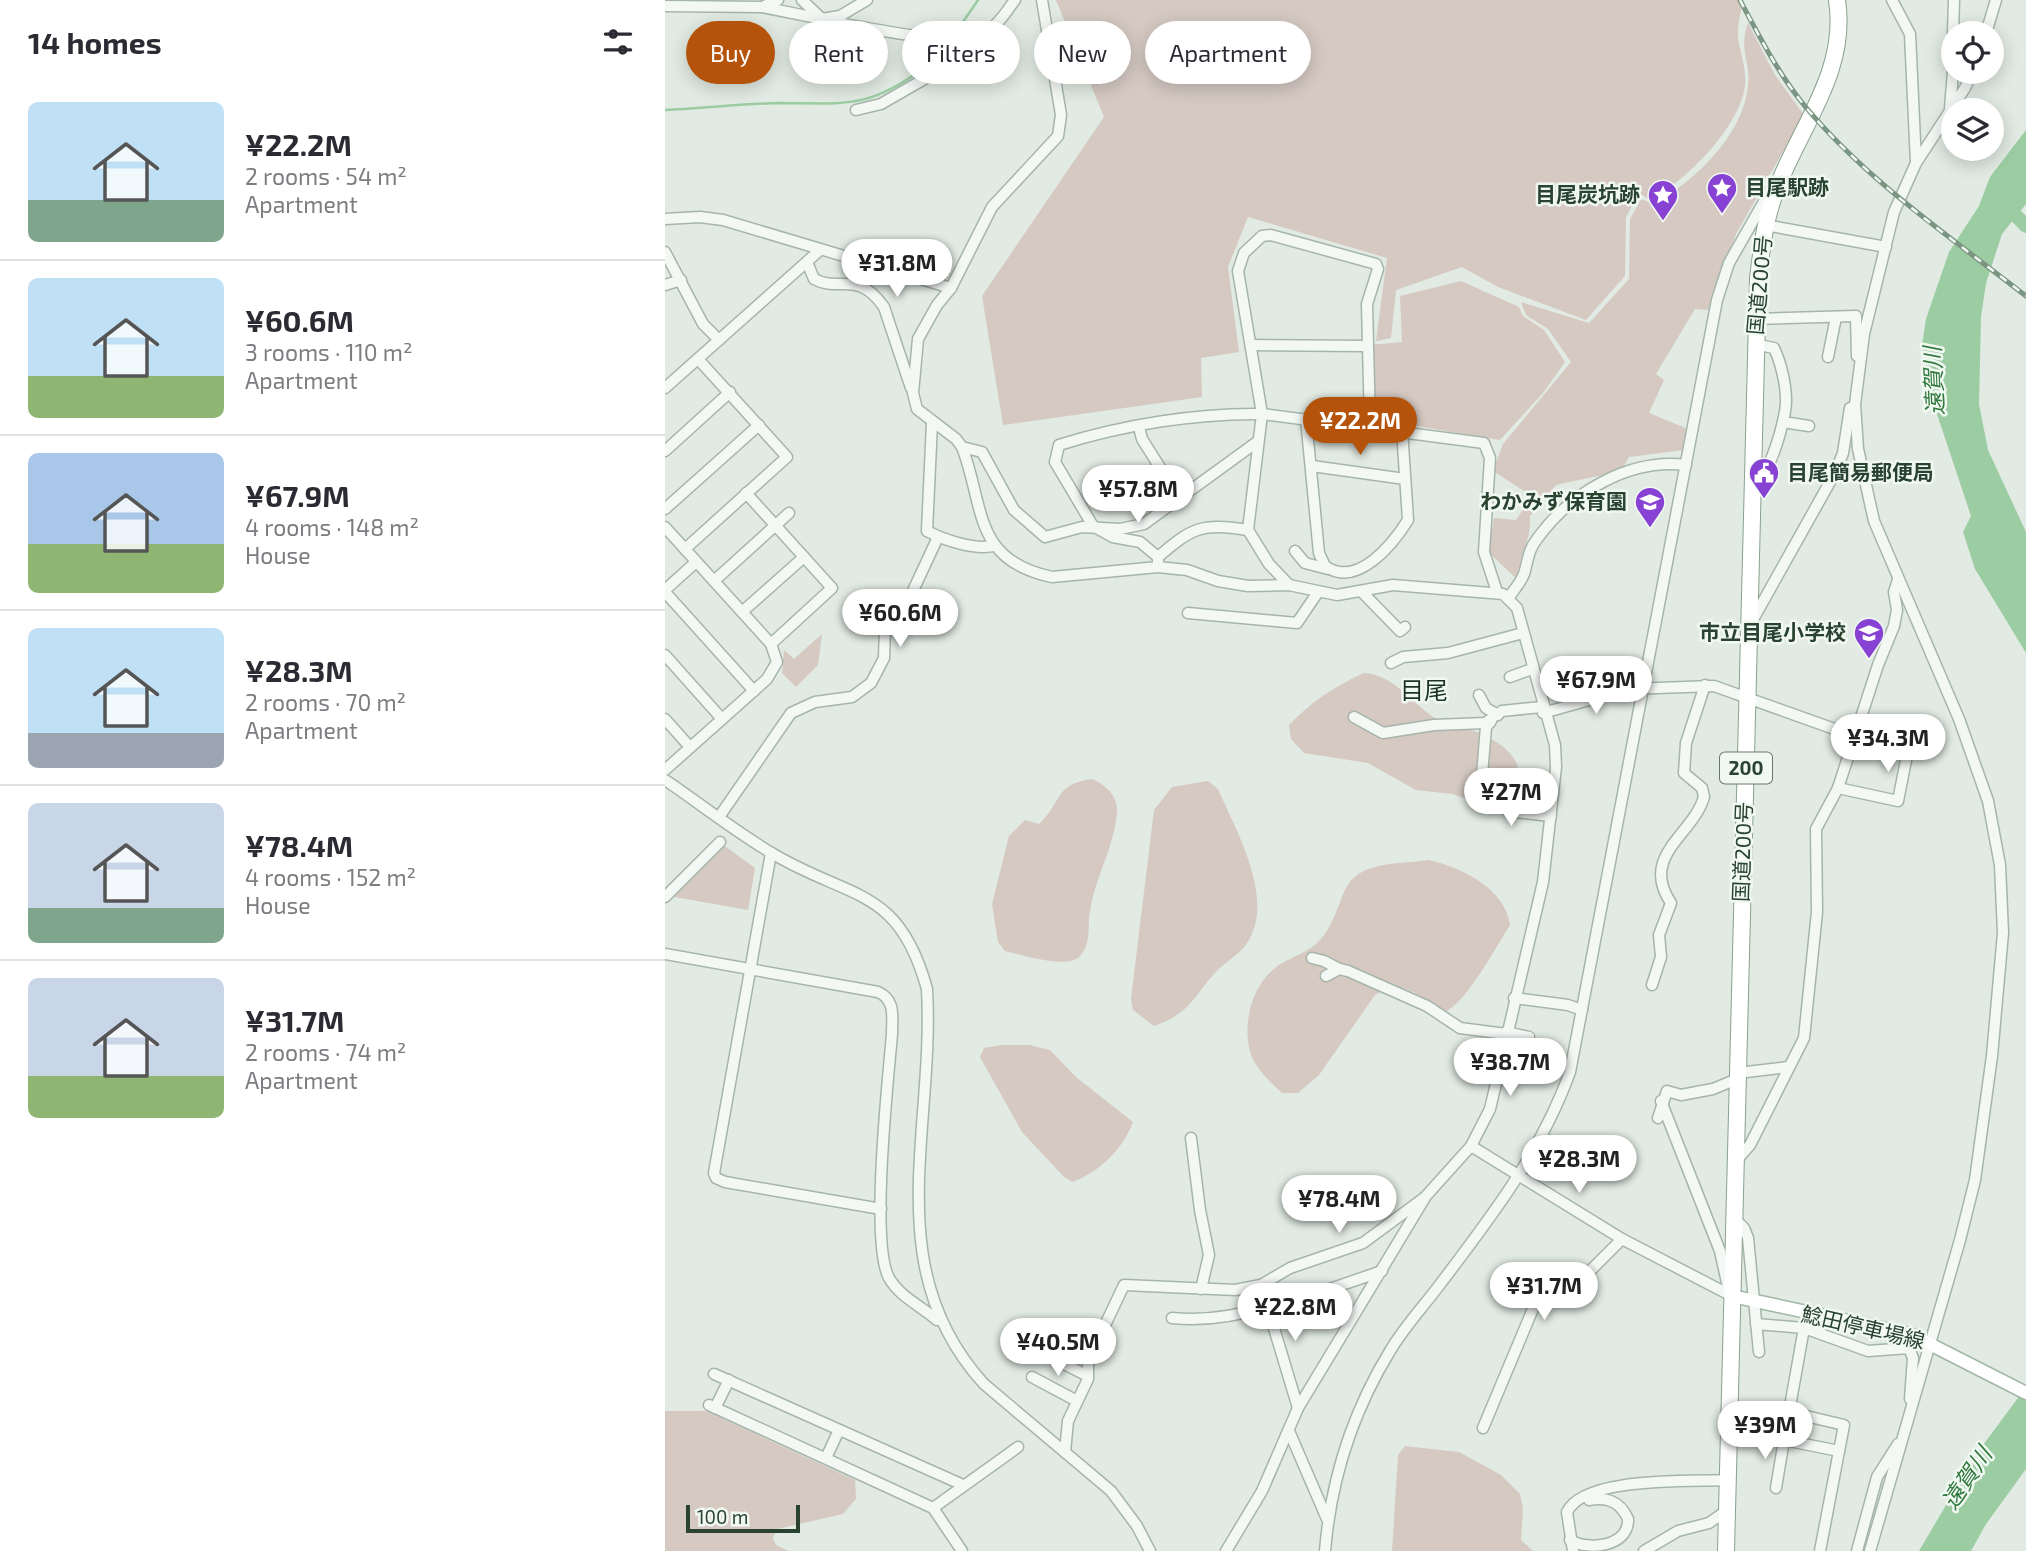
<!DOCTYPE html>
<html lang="en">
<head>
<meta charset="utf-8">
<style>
	:root { --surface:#fff; --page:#f7f7f7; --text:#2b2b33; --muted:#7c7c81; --line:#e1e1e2; --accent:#b45309 }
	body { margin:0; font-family:"Exo 2","Noto Sans JP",sans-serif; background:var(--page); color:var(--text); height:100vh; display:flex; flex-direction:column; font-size:26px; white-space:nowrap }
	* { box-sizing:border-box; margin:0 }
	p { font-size:23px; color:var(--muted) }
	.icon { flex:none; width:38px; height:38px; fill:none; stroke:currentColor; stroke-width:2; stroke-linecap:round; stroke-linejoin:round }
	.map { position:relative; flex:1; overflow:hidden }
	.panel { display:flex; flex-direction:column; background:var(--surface); width:665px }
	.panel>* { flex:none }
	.guide { position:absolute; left:21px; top:21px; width:665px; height:63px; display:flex; gap:14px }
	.buttons { position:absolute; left:1276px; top:21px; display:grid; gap:14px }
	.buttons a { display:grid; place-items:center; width:63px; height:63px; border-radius:50%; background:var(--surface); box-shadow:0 4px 18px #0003; font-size:35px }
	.scale { position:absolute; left:21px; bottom:18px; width:114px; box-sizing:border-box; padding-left:7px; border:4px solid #294330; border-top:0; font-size:19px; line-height:24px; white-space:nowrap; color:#294330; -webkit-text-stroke:5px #f1f8f2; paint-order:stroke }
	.price { position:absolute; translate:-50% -60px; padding:0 16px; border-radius:24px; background:#fff; color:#222; font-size:23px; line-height:46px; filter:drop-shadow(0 2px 4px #0008) }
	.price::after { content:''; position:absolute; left:50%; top:42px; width:21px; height:16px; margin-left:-10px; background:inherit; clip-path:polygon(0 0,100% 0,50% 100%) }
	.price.active { background:var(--accent); color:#fff }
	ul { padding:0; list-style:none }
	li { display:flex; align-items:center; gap:21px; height:175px; padding:0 28px }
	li+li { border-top:2px solid var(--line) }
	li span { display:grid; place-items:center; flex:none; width:196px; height:140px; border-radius:10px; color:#555 }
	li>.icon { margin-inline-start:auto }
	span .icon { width:84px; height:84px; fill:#fffc; stroke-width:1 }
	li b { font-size:30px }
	h2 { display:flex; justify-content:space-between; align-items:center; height:84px; padding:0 28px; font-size:30px }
	.tag { padding:0 24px; border-radius:32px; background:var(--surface); box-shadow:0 4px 18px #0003; font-size:24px; line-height:63px }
	.tag.active { background:var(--accent); color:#fff }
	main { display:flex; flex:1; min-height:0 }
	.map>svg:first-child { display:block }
</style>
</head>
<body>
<main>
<section class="panel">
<h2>14 homes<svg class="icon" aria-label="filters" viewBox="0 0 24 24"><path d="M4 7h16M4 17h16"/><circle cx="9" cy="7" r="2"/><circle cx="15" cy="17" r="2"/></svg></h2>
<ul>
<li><span style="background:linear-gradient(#bfe0f5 70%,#7fa58c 0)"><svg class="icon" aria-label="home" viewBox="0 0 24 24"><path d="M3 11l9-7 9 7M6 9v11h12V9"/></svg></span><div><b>¥22.2M</b><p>2 rooms · 54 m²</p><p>Apartment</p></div></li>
<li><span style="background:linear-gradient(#bfe0f5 70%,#8fb573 0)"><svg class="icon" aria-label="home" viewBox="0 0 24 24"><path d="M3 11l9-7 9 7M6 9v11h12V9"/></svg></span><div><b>¥60.6M</b><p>3 rooms · 110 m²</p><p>Apartment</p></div></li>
<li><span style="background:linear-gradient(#a9c7e8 65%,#8fb573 0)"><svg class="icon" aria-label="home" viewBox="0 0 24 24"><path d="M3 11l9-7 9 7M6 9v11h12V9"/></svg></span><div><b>¥67.9M</b><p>4 rooms · 148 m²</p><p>House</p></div></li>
<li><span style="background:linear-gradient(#bfe0f5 75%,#9aa5b1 0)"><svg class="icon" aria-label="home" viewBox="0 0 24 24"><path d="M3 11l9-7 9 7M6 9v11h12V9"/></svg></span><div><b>¥28.3M</b><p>2 rooms · 70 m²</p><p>Apartment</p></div></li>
<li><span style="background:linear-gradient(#c9d6e8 75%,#7fa58c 0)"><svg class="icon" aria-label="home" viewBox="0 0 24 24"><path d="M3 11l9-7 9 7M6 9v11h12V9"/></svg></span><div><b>¥78.4M</b><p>4 rooms · 152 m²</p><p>House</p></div></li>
<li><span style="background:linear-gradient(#c9d6e8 70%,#8fb573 0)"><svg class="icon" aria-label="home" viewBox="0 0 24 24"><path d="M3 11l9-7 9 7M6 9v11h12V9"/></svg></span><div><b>¥31.7M</b><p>2 rooms · 74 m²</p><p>Apartment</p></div></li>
</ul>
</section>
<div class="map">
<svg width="1361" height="1551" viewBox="0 0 1361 1551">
	<rect width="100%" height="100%" fill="#e1eae3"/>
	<g fill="#d5c9c2">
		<path d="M391,0H1078C1076,12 1072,26 1073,38C1075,52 1082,71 1080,86C1074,128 1021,181 985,200L974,193L961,217L960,276L921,320L833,287L797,267L731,290L726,338L711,341L722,258L583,217L563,267L574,352L536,358L537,397L338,425L317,296L439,117Z"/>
		<path d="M1083,23L1110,75L1139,115L1071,234L1043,310L1030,309L991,374L999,380L984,413L1023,429L1019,450L964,457L956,471L891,485L865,516C866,543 855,553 852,579L823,552L829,518L851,520L867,496L828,471L838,444L906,362L883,329L861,315L856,302L924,323L964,279L965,219L976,199L989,204C1030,181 1078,135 1083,86C1086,59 1073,52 1083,23Z"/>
		<path d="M796,281L854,307L858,316L879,330L900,362L878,393L835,440L710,419L705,345L737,342L735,296Z"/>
		<path d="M157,634L153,665L131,687L117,673L119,650L129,659Z"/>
		<path d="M699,673C733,676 747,706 775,721C789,728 807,728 821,736C862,758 864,781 827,807L787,794L751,790L703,763L639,753L626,739L624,725C646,702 670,686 699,673Z"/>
		<path d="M428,779C440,785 453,796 452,811C450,845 430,878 425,911C422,927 427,944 414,957C401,969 357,955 340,951L333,942L327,904L344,836L360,820L374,824C398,802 388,784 428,779Z"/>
		<path d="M543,781L553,789C571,831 613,902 580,946C571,957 557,964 548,975C526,1001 523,1014 489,1026L468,1010L466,999L489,810L507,787Z"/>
		<path d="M57,844L90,868L83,910L4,896Z"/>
		<path d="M764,860C797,868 840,888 845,925C832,945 799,1008 777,1013C754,996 738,977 710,995L654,1075L633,1093H617C605,1082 589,1067 585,1051C577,1021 588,982 614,965C628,956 643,953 655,940C667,927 672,909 679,892C693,859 734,865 764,860Z"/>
		<path d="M337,1045H364L385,1050L411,1077L468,1122C457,1150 436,1170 408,1182L399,1177L357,1132L315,1057L319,1048Z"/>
		<path d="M0,1411H41L190,1480L191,1499L178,1514L112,1529L108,1538L111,1545L123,1551H0Z"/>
		<path d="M740,1446L794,1452L836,1475L855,1494L858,1508L856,1540L868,1551H727L733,1455Z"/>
	</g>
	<g fill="#9bcca2">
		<path d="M1361,130V204L1337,234L1321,283L1316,317L1314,404L1323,450L1361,532V653L1310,569L1298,532L1306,516L1266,396L1257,345L1261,319L1284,252L1314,206L1325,177Z"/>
		<path d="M1361,1387V1469L1321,1524L1306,1551H1254L1310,1456Z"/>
	</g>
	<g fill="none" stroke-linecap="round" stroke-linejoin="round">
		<g stroke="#9bcca2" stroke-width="2.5">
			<path d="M289,35L313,0"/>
			<path d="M0,110C38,108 76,104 113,103C180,103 203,110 260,67C270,60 282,53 286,41"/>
		</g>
		<path stroke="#9bcca2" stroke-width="14" d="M1338,202L1361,226"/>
		<g stroke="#a6b5aa" stroke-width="13">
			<g id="minor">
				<path d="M137,0L157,19"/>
				<path d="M377,0L396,115L393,136L327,207L286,288L272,305L253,339L248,393L252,409L291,439L297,447C320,507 307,560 387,577L493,567L522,570L553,581L583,586L624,585L672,595L728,585L838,594L852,608L890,745L891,767L878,882L825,1109L806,1146L761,1196L656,1370L633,1408L597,1491L561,1551"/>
				<path d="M1227,0L1245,34L1251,163"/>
				<path d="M0,6L97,7L157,19L175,16L202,0"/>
				<path d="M97,7L113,0"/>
				<path d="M164,19L178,24C215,29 293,50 325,29C336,22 342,10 350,0"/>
				<path d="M1288,33L1289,0"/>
				<path d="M1321,33L1331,0"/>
				<path d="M1285,108L1288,72"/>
				<path d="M191,110L216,104L313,48L323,30"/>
				<path d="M0,219L35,217L58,220L286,288"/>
				<path d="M1100,225L1221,247"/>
				<path d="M0,252L38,324L54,340"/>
				<path d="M142,262L149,279C175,293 192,269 219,307L246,388"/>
				<path d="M0,285L16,280"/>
				<path d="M1091,319L1191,316L1192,356"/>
				<path d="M586,345L701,346"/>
				<path d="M1163,357L1171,317"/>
				<path d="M0,388L155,250"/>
				<path d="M641,419L654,553L660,566C692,589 728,544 743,520L737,430"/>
				<path d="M1118,422L1144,426"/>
				<path d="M267,423L262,531C279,540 309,550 328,546"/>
				<path d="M474,427L477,439L506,485"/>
				<path d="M297,447L317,452L349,510L380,537L417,527L455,529L479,524L592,442"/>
				<path d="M0,451L65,392"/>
				<path d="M647,466L740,479"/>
				<path d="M1087,486C1104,480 1121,419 1121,401C1121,384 1116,363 1109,348L1089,344"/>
				<path d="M81,493L167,588L106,644"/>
				<path d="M0,509L94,425"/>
				<path d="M0,527L106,644L112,662L102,679L0,770"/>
				<path d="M20,549L122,457L33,359"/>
				<path d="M630,551L640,563L663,569"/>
				<path d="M493,557C528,527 536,523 583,530"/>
				<path d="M493,567V557L475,542L448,537L428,526L390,462L394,445C457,425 531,413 597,414L819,443L825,458L819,552L832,592"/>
				<path d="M49,581L124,513"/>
				<path d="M624,585L604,564L583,530L597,414L573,271L579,253L597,236L606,235L711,264L713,269L702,304L705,426"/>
				<path d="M0,590L31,562"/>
				<path d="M696,591L735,631L740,627"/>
				<path d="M0,592L89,691"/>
				<path d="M844,597C849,590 856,582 859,574C863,561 863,550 872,539C905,493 964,458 1021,465"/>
				<path d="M77,612L139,557"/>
				<path d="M523,613L632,623L653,592"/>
				<path d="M1086,623L1170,473L1178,453L1185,408"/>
				<path d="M0,655L57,719"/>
				<path d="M726,663L738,657L783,653L858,633"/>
				<path d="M845,677L867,669"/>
				<path d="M814,695L821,708L833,715"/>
				<path d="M878,713L963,689L1049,686L1192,737"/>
				<path d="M689,717L718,733L769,725L820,723L837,711L877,707"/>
				<path d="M0,719L25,747"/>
				<path d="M826,721L821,727L815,799L849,812L886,816"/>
				<path d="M0,780C37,805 72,833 110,855C187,900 234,887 262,989C270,1130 213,1268 319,1384L446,1491L472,1526L485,1551"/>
				<path d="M1173,788L1233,801L1244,745L1193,733"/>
				<path d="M54,817L126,713L150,702L187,697L206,683L219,658L220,628L227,614L246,595L273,537"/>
				<path d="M106,853L49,1173L51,1178L60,1182L216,1209"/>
				<path d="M0,897L55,842"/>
				<path d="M0,954L213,992C231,1000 227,1017 227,1034C223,1081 205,1243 224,1278C235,1297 256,1306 272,1320"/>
				<path d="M647,958L659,961L674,969"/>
				<path d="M661,976L674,969L683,971L762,1006L795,1028L841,1034"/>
				<path d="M987,985L996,957L994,935L1006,903C974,856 1028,835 1039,797L1037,788L1019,773L1021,743L1040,685"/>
				<path d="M849,998L903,1005L917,1010"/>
				<path d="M841,1032L864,1037L862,1053"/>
				<path d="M1073,1073L1123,1067"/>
				<path d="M996,1101L1055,1251L1063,1287"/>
				<path d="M993,1118L1002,1091L1016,1095L1048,1089L1072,1079"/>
				<path d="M526,1138L535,1210L544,1255L536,1289"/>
				<path d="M806,1146L957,1239L1067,1296"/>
				<path d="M1071,1161L1085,1145L1139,1038L1152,912L1151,829L1173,788L1213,665L1229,626L1232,610L1229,592L1233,580"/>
				<path d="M1069,1218L1079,1228L1083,1238L1094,1352"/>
				<path d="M596,1285L633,1408"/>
				<path d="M601,1311L717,1271"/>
				<path d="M507,1318C540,1321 569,1317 600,1307"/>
				<path d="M1091,1324L1139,1328L1119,1440L1174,1451"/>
				<path d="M1139,1328L1203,1351L1244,1348L1248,1358L1245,1399"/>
				<path d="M413,1345L427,1352"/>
				<path d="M377,1353L423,1376"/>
				<path d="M49,1374L298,1485"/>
				<path d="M367,1377L412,1401"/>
				<path d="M44,1405L268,1508L297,1551"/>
				<path d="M50,1408L64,1380"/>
				<path d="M1064,1409L1124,1412L1179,1425L1155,1551"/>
				<path d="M818,1428L870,1304L884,1289L917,1279L957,1239"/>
				<path d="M624,1431L662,1519"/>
				<path d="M400,1452L403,1421L423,1379V1361L459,1285L570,1290L596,1285L625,1268L698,1243L759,1198"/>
				<path d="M161,1458L174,1430"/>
				<path d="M1111,1488L1119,1440"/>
				<path d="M268,1508L353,1447"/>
				<path d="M905,1540C923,1551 964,1547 963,1519C955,1501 942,1497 924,1500"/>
				<path d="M660,1551C666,1479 687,1413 725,1351C739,1327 759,1306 776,1283C827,1216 876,1152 905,1072L1052,300L1064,263L1105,191"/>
				<path d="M908,1551L902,1512C919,1476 1026,1482 1062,1480"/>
				<path d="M979,1551L1013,1531L1044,1523L1061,1511"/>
				<path d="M1192,1551L1212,1477L1233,1444"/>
				<path d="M1205,1551L1295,1240L1310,1180L1327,1056L1338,933L1335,865L1323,801L1294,719L1209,521L1193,449L1190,404L1199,334L1229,212L1251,163L1300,88L1307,72"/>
			</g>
		</g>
		<g stroke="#a0b7a5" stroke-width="15">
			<path id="major" d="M1067,1296L1245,1334L1361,1393"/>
		</g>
		<g stroke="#88a28e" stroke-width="18">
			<path id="highway" d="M1061,1551L1093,278C1097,247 1100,217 1112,188C1136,125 1183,71 1172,0"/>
		</g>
		<use href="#minor" stroke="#f4f8f5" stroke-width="10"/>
		<use href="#major" stroke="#fff" stroke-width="12"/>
		<use href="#highway" stroke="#fff" stroke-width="16"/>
		<g stroke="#7a9581" stroke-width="5">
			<path id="rail" d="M1075,0C1094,36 1113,73 1139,105C1201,180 1284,236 1361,296"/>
		</g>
		<use href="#rail" stroke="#f1f8f2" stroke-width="2.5" stroke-dasharray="8" stroke-linecap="butt"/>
	</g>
	<defs>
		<g id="sight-pin" transform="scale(1.575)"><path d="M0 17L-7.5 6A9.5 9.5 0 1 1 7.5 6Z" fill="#8742d4" stroke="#f1f8f2"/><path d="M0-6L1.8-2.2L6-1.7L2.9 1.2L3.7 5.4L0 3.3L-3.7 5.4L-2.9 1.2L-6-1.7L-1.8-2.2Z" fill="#fff"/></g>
		<g id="civic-pin" transform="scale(1.575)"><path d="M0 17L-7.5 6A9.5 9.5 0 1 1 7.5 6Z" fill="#8742d4" stroke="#f1f8f2"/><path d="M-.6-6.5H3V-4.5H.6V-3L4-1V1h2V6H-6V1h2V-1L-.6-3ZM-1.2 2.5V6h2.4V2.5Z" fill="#fff"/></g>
		<g id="school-pin" transform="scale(1.575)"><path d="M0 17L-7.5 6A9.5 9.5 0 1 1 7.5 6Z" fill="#8742d4" stroke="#f1f8f2"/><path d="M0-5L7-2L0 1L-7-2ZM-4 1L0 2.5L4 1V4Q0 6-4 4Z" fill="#fff"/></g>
	</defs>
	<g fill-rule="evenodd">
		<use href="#sight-pin" x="1057" y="188"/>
		<use href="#sight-pin" x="998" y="195"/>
		<use href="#civic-pin" x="1099" y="473"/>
		<use href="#school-pin" x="985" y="502"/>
		<use href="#school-pin" x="1204" y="633"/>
	</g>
	<g text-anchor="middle" stroke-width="5" stroke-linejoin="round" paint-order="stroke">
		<rect fill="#f1f8f2" stroke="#65796a" stroke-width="2" x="1055" y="752.5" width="52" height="31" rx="5"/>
		<g font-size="19" font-weight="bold" fill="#294330">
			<text x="1081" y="775">200</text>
		</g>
		<g font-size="21" font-weight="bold" fill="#294330" stroke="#f1f8f2" text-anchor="end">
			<text x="1080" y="195" text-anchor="start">目尾駅跡</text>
			<text x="975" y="202">目尾炭坑跡</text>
			<text x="1122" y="480" text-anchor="start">目尾簡易郵便局</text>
			<text x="962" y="509">わかみず保育園</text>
			<text x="1181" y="640">市立目尾小学校</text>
		</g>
		<g font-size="21" fill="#294330" stroke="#f1f8f2">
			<text transform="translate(1095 285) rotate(-85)" y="7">国道200号</text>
			<text transform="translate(1078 852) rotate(-88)" y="7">国道200号</text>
			<text transform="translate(1198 1328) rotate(13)" y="7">鯰田停車場線</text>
		</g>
		<g font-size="23" font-style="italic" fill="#31793e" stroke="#f1f8f2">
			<text transform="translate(1269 381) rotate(-93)" y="8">遠賀川</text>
			<text transform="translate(1302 1478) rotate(-56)" y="8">遠賀川</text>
		</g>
		<g font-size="24" fill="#1b3422" stroke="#f1f8f2">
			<text x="759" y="699">目尾</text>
		</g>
	</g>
</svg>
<div class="buttons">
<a><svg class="icon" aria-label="locate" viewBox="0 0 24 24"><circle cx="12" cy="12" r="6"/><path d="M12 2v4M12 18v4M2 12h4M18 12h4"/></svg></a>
<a><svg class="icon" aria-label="layers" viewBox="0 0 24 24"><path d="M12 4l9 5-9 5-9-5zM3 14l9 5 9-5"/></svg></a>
</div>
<div class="scale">100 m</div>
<b class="price" style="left:232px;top:299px">¥31.8M</b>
<b class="price active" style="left:695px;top:457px">¥22.2M</b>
<b class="price" style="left:473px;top:525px">¥57.8M</b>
<b class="price" style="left:235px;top:649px">¥60.6M</b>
<b class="price" style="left:931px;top:716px">¥67.9M</b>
<b class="price" style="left:1223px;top:774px">¥34.3M</b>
<b class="price" style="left:846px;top:828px">¥27M</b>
<b class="price" style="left:845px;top:1098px">¥38.7M</b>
<b class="price" style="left:914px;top:1195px">¥28.3M</b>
<b class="price" style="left:674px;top:1235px">¥78.4M</b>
<b class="price" style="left:879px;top:1322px">¥31.7M</b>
<b class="price" style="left:630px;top:1343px">¥22.8M</b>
<b class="price" style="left:393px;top:1378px">¥40.5M</b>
<b class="price" style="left:1100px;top:1461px">¥39M</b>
<div class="guide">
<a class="tag active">Buy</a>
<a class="tag">Rent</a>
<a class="tag">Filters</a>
<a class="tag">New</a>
<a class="tag">Apartment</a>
</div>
</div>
</main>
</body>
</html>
